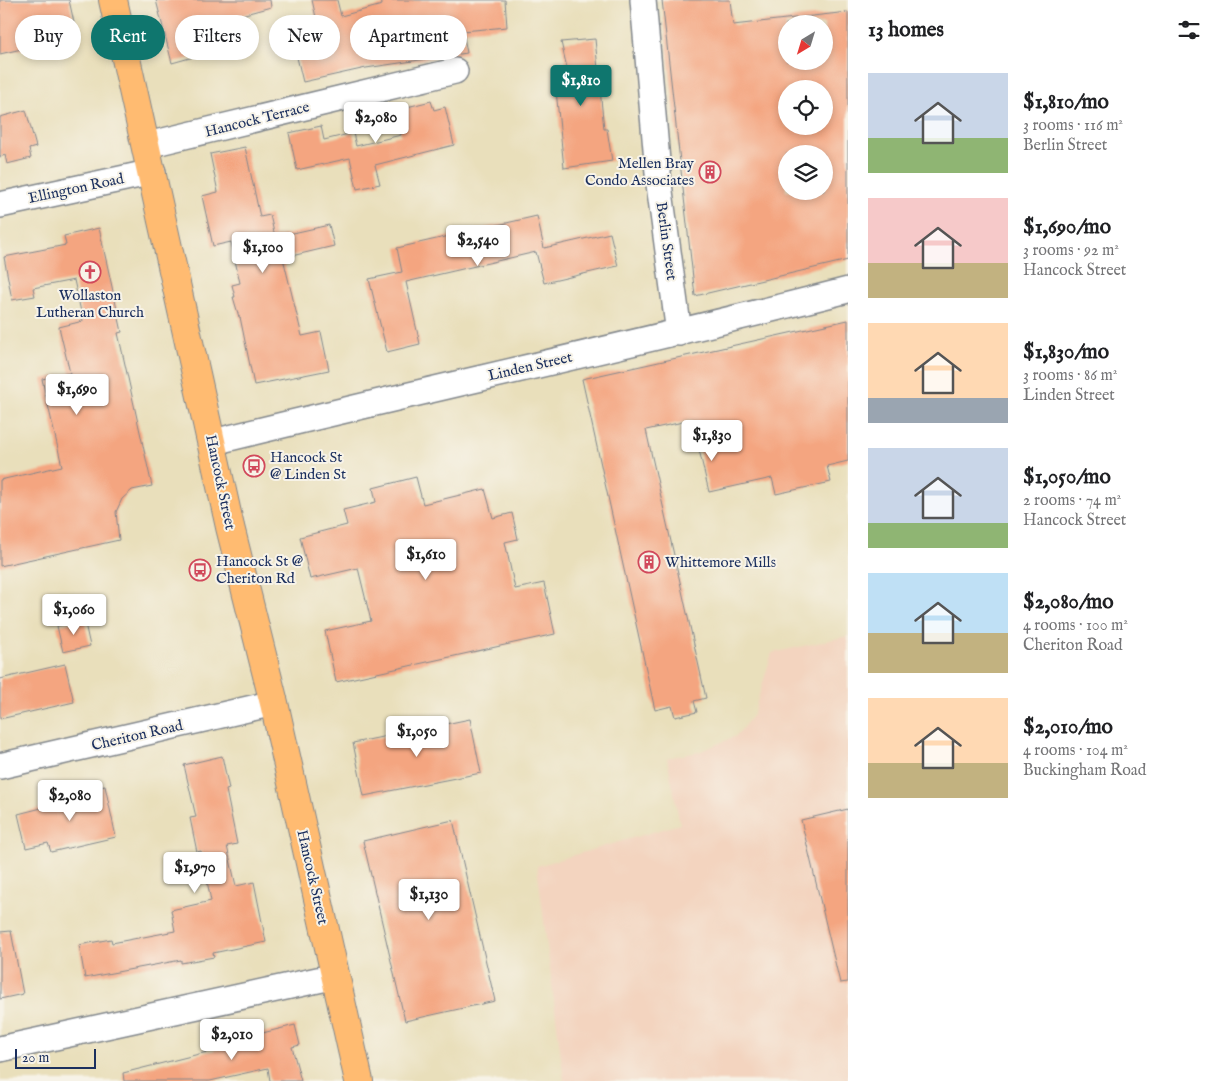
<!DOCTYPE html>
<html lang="en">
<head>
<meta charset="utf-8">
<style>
	:root { --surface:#fff; --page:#f6f6f6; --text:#202124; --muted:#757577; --accent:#0f766e }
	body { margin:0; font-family:"IM FELL English",serif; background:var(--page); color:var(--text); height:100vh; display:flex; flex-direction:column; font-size:19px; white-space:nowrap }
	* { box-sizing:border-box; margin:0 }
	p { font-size:16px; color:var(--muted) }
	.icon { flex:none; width:28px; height:28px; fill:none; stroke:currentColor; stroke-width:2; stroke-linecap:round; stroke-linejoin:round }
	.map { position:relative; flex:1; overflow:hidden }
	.panel { display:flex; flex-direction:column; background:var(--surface); width:375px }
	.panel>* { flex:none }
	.top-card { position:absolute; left:15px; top:15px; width:475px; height:45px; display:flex; gap:10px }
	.needle { width:32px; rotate:218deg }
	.controls { position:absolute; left:778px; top:15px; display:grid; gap:10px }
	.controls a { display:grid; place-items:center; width:55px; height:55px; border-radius:50%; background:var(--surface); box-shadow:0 2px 8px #0003; font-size:25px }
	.scale { position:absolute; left:15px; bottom:12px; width:81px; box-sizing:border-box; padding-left:5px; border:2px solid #1b2f5e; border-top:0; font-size:14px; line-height:18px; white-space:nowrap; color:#1b2f5e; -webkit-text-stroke:4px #f7f3e8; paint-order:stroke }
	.price { position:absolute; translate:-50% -42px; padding:0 11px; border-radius:5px; background:#fff; color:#222; font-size:16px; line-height:32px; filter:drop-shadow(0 1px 2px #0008) }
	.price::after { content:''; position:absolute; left:50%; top:30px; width:15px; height:11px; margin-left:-8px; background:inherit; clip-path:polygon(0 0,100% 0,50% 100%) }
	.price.current { background:var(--accent); color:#fff }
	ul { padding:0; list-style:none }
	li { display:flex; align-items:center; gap:15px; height:125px; padding:0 20px }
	li span { display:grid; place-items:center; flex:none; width:140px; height:100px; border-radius:0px; color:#555 }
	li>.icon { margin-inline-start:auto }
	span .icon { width:60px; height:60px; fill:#fffc; stroke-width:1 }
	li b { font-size:21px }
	h2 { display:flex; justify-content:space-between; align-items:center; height:60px; padding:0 20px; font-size:21px }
	.pill { padding:0 18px; border-radius:22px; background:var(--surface); box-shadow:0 2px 8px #0003; font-size:18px; line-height:45px }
	.pill.current { background:var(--accent); color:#fff }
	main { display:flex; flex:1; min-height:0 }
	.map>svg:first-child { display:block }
</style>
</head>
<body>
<main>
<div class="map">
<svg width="848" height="1081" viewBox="0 0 848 1081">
	<rect width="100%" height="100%" fill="#f7f3e8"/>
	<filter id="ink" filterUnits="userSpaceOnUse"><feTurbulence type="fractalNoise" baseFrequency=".02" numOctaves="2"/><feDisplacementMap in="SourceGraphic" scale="10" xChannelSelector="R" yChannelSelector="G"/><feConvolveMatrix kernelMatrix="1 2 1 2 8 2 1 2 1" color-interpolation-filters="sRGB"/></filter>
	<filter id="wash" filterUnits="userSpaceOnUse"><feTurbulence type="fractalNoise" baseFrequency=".0096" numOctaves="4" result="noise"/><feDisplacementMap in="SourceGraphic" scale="20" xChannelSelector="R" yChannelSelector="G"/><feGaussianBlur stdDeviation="1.12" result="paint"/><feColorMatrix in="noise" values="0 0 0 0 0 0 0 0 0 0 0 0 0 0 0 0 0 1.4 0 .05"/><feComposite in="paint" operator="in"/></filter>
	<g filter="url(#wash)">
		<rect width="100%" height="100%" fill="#e9dfbb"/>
		<path fill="#f3d4bf" d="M848,636V1081H564L537,866L680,824L667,758L699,752L736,736L753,715L772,653Z"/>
		<g id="blocks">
			<g fill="#f4a580" fill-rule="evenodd">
				<path d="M0,0H69L77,36L0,54Z"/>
				<path d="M156,0H270L271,7L197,27L204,54L172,63Z"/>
				<path d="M312,0H337L341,16L382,5L381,0H505L507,27L463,31L467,53L366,68L303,82L293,41L320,35Z"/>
				<path d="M662,0H730L733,25L848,12V260L695,296ZM786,24H824V61H786ZM786,89H824V126H786ZM786,154H824V191H786Z"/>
				<path d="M595,39L604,129H607L612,161L564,168L554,71L567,68L561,42Z"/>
				<path d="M431,101L434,110L445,107L454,145L375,165L380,184L357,189L350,158L297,170L289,133L321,126L324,140L353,133L356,146L401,135L395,110Z"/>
				<path d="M26,110L36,147L29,149L31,158L7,164L5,155L0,157V117Z"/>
				<path d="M245,147L260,217L270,215L275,237L329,225L334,246L283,258L302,336L321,332L329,370L254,385L240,317H239L233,297H235L232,285L240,283L231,242L213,246L202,196L218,192L210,154Z"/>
				<path d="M537,216L544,248L610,233L618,266L544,283L536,252L406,282L420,344L387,352L369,279L402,272L397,248Z"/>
				<path d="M99,228L122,332L118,333L152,486L132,490L122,499L116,512L119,540L0,566V480L62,466L42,379L70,373L59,327L83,321L74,280L33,288L35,296L12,300L4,257L66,245L64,236Z"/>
				<path d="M848,320V461L827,466L831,482L776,494L772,478L709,492L692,420L646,430L706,698L694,701L697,712L675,717L672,706L655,710L582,379Z"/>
				<path d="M416,477L423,504L485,489L493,518L512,513L518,539L505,542L515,589L544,583L555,634L336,682L325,631L371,621L358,568L310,579L300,537L347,525L343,510L376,502L373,488Z"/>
				<path d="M84,619L90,646L63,652L57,626Z"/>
				<path d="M65,664L74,702L0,719V679Z"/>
				<path d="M470,719L481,773L364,796L353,743Z"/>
				<path d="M222,756L229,789L226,790L237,844L227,846L236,886L254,882L266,942L213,953L214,957L181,963V960L85,978L79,945L111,939L112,943L175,931L171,910L211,901L201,851L197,852L190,818L196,817L184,765Z"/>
				<path d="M105,786L116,837L51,852L48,843L26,848L18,814L73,800L72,793Z"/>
				<path d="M848,809V982L840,983L801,820Z"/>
				<path d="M453,820L495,1001L405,1021L363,841Z"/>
				<path d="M11,931L23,994L0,999V932Z"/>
				<path d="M295,1025L300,1045L292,1047L301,1081H270L268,1068L210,1081H124L123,1073L223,1048L222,1043Z"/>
			</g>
		</g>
	</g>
	<g filter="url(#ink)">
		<use href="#blocks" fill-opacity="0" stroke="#82878c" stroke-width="1"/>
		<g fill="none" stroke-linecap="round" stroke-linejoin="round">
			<g stroke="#82878c" stroke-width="28">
				<g id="street">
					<path d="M643,0L659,184L679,333"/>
					<path d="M147,145L455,71"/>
					<path d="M0,205L153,172"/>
					<path d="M213,442C424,390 637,344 848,290"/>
					<path d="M0,766L274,703"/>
					<path d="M0,1049L336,976"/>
				</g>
			</g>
			<g stroke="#82878c" stroke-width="30">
				<path id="primary" d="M113,0L230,527L274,703L359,1081"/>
			</g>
			<use href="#street" stroke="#fff" stroke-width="25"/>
			<use href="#primary" stroke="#ffbb71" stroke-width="28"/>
		</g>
	</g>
	<defs>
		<g id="building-ring" transform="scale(1.125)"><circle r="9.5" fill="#f7f3e8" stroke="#d1495b" stroke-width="1.5"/><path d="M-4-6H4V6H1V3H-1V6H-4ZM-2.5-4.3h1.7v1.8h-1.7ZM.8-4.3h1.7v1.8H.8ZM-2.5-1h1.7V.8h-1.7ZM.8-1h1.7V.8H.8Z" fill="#d1495b"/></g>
		<g id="church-ring" transform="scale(1.125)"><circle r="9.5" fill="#f7f3e8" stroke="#d1495b" stroke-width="1.5"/><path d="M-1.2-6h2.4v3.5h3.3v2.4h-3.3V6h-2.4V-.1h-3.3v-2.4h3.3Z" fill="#d1495b"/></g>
		<g id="bus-ring" transform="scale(1.125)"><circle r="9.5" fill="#f7f3e8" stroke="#d1495b" stroke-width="1.5"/><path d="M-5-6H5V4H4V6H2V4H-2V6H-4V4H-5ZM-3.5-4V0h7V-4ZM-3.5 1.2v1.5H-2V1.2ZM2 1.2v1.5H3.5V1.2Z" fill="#d1495b"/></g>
	</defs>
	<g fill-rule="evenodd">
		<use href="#building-ring" x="710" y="172"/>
		<use href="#church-ring" x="90" y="272"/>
		<use href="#bus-ring" x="254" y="466"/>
		<use href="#building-ring" x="649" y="562"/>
		<use href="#bus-ring" x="200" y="570"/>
	</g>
	<g text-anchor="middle" stroke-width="4" stroke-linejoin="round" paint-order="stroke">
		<g font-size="15" fill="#1b2f5e" stroke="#f7f3e8">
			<text transform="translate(257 119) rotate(-14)" y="5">Hancock Terrace</text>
			<text transform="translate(76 188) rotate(-12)" y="5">Ellington Road</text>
			<text transform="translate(667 241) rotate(82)" y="5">Berlin Street</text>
			<text transform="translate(530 366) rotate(-13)" y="5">Linden Street</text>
			<text transform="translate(221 482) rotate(78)" y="5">Hancock Street</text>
			<text transform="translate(137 735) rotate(-13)" y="5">Cheriton Road</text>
			<text transform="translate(313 877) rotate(77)" y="5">Hancock Street</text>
		</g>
		<g font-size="15" fill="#1b2f5e" stroke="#f7f3e8" text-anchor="start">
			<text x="694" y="168" text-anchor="end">Mellen Bray<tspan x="694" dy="17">Condo Associates</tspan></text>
			<text x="90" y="300" text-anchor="middle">Wollaston<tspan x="90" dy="17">Lutheran Church</tspan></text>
			<text x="270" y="462">Hancock St<tspan x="270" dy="17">@ Linden St</tspan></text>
			<text x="216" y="566">Hancock St @<tspan x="216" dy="17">Cheriton Rd</tspan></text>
			<text x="665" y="567">Whittemore Mills</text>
		</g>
	</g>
</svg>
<div class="controls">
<a><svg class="needle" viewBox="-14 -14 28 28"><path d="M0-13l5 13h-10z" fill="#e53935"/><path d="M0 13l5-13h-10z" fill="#757577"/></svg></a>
<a><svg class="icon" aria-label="locate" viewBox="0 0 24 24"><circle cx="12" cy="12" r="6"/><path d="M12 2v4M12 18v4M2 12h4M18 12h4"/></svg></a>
<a><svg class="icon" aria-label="layers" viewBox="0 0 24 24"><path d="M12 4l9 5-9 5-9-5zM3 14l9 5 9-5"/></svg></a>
</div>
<div class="scale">20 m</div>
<b class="price current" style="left:581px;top:107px">$1,810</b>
<b class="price" style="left:376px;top:144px">$2,080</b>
<b class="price" style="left:478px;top:267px">$2,540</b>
<b class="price" style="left:263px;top:274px">$1,100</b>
<b class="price" style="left:77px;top:416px">$1,690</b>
<b class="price" style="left:712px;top:462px">$1,830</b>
<b class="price" style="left:426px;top:581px">$1,610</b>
<b class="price" style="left:74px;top:636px">$1,060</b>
<b class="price" style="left:417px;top:758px">$1,050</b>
<b class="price" style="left:70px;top:822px">$2,080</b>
<b class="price" style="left:195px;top:894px">$1,970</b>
<b class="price" style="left:429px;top:921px">$1,130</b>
<b class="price" style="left:232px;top:1061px">$2,010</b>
<div class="top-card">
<a class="pill">Buy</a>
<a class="pill current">Rent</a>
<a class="pill">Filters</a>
<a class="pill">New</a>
<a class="pill">Apartment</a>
</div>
</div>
<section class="panel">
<h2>13 homes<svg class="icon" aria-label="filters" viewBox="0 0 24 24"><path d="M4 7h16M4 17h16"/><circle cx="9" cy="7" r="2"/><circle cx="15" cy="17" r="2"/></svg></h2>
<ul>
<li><span style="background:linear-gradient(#c9d6e8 65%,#8fb573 0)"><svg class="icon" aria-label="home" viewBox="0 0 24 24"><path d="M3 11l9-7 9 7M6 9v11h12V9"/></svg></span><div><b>$1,810/mo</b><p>3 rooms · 116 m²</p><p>Berlin Street</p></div></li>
<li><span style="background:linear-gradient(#f6c9c9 65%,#c2b280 0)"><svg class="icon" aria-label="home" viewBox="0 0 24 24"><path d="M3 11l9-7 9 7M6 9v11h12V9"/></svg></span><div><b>$1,690/mo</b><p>3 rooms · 92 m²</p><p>Hancock Street</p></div></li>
<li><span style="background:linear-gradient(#ffd9b3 75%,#9aa5b1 0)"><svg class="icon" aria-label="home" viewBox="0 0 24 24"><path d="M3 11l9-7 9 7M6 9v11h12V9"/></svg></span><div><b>$1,830/mo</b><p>3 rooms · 86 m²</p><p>Linden Street</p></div></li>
<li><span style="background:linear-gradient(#c9d6e8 75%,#8fb573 0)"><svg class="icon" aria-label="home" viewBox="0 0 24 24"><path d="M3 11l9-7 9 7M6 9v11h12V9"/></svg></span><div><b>$1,050/mo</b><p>2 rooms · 74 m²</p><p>Hancock Street</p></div></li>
<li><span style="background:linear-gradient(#bfe0f5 60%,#c2b280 0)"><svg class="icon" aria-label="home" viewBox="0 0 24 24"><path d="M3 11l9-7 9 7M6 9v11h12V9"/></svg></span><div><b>$2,080/mo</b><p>4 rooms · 100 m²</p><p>Cheriton Road</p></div></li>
<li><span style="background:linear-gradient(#ffd9b3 65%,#c2b280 0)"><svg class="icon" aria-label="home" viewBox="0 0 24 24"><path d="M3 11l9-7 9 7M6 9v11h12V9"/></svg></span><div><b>$2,010/mo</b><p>4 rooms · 104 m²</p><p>Buckingham Road</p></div></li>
</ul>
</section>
</main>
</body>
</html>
